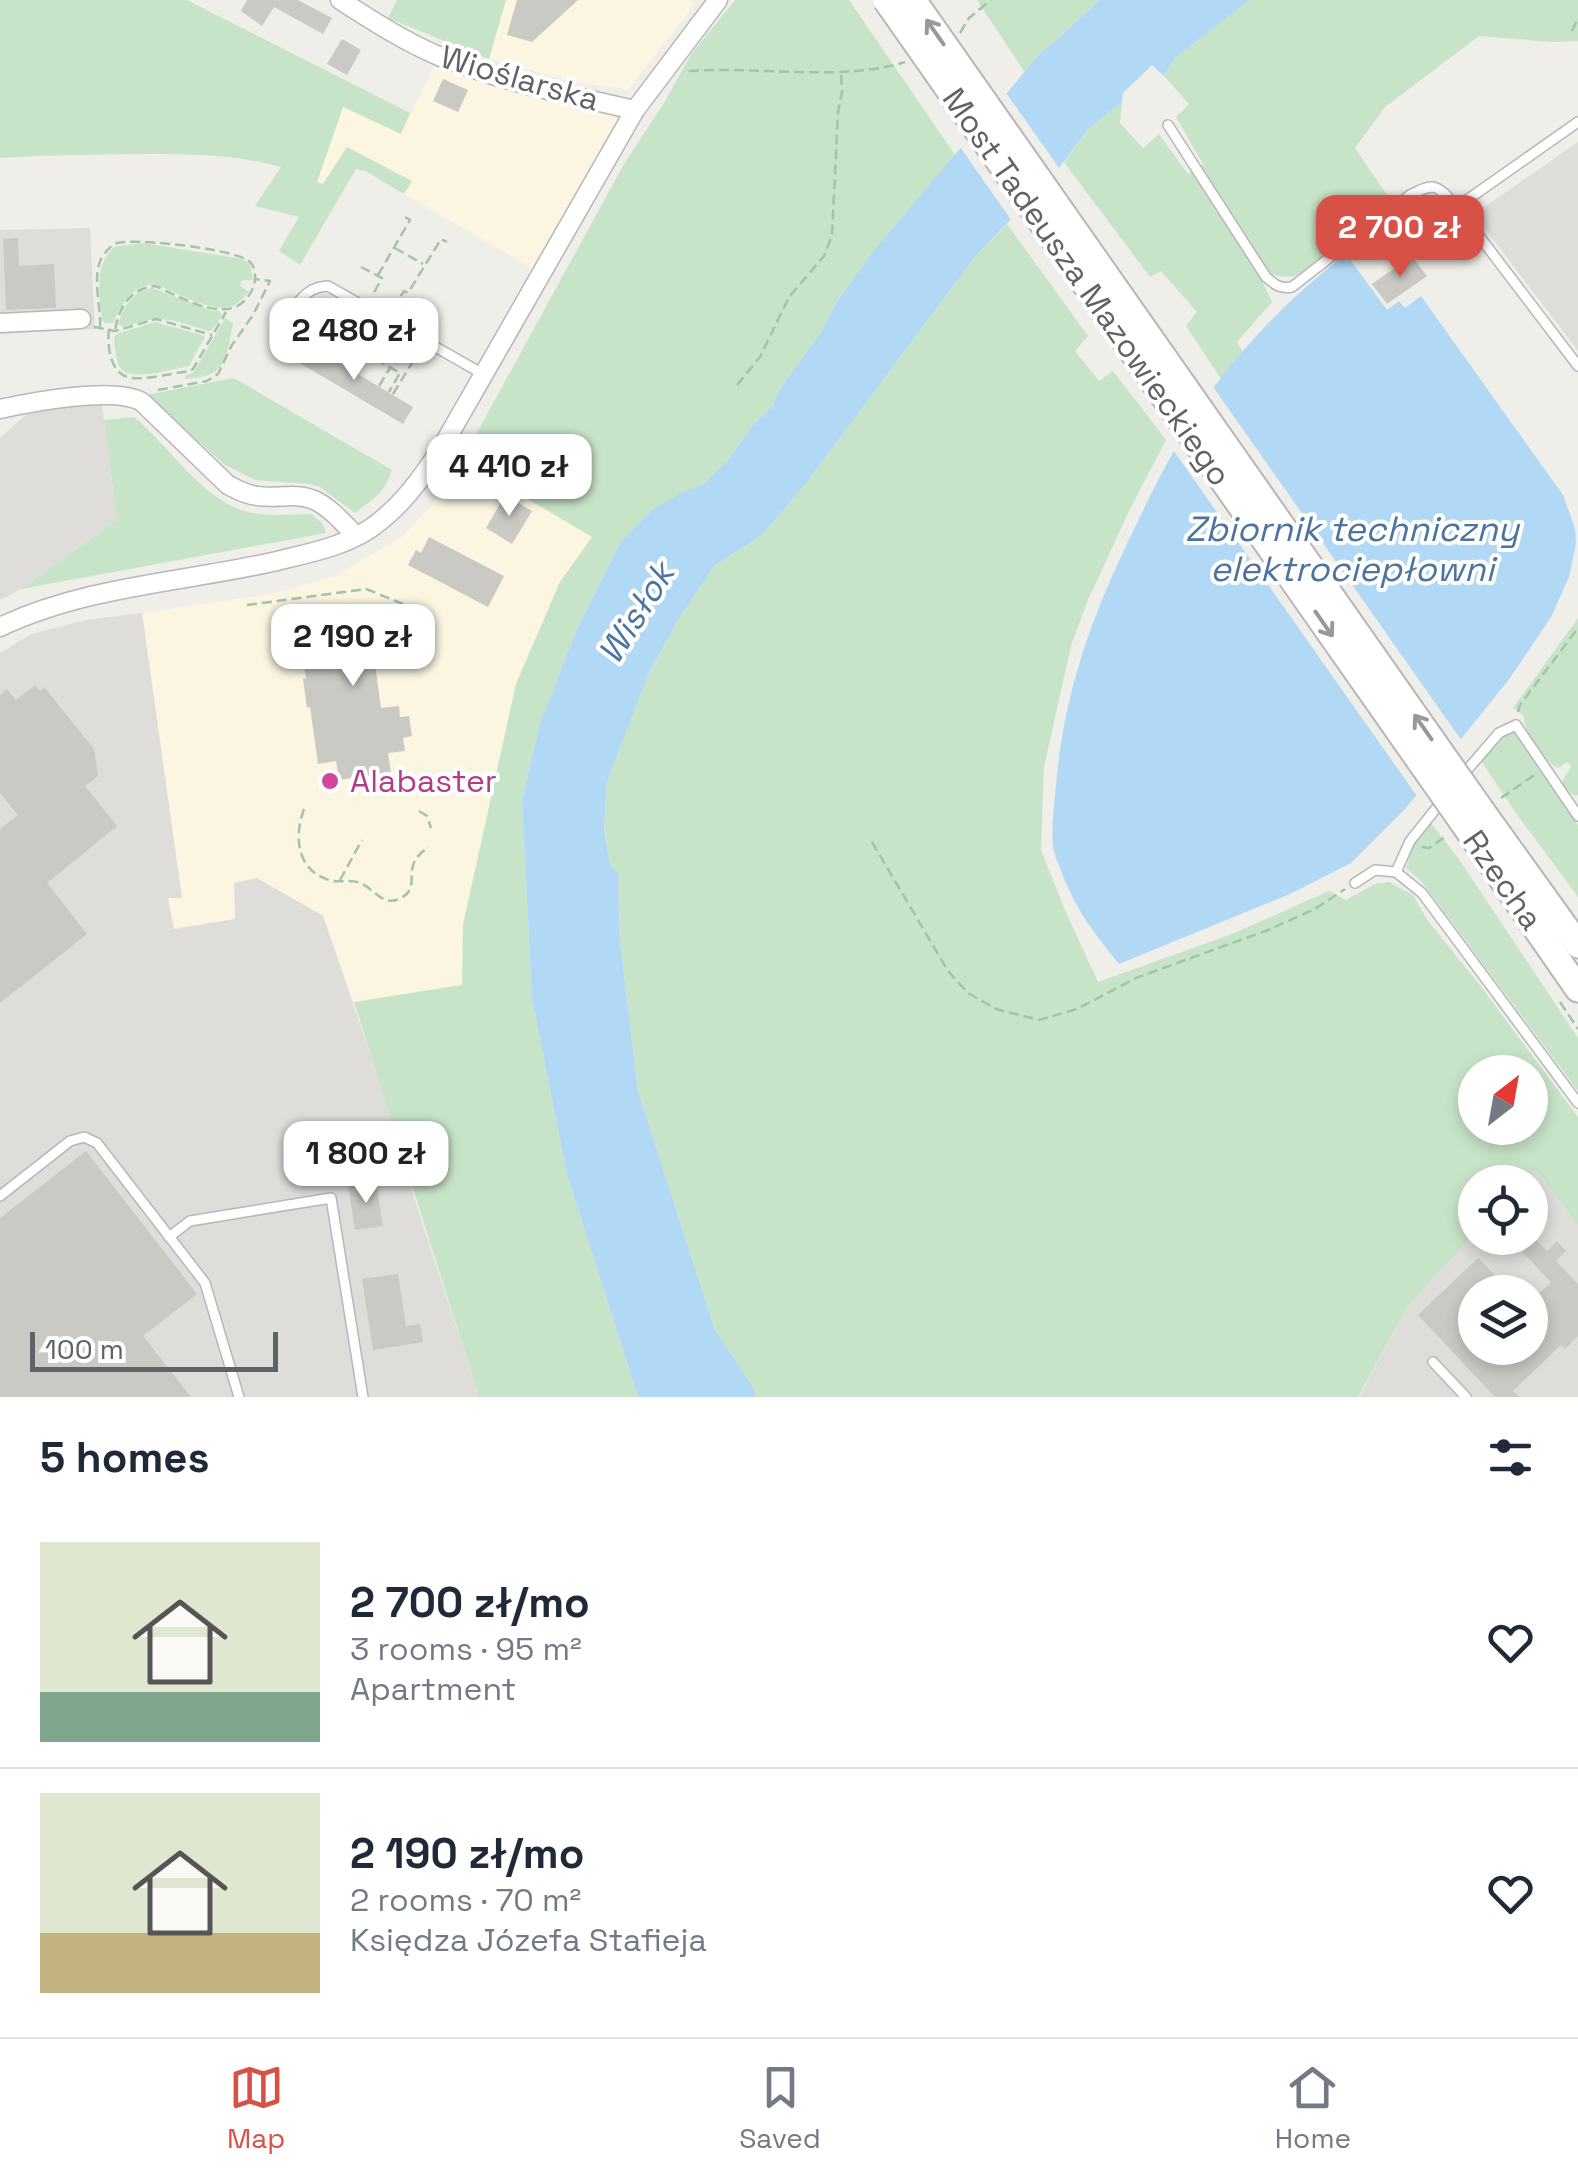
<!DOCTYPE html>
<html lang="en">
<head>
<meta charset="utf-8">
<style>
	:root { --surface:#fff; --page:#f2f2f3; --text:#1f2937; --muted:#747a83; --line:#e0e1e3; --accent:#d75146 }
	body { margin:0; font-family:"Space Grotesk",sans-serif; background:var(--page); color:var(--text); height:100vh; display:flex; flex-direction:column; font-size:38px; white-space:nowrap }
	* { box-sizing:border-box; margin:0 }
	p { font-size:32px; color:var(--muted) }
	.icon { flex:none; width:55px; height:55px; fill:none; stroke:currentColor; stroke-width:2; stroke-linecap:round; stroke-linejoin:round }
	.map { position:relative; height:1397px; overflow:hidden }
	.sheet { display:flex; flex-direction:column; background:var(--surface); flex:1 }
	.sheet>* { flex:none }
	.needle { width:65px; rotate:31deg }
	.controls { position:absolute; left:1458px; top:1055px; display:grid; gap:20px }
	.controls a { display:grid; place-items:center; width:90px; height:90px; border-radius:50%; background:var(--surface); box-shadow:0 5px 15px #0003; font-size:50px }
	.scale { position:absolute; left:30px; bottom:25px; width:248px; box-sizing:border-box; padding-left:10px; border:5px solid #5f6266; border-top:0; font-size:28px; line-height:35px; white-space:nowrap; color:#5f6266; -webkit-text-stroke:8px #fff; paint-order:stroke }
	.price { position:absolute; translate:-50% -85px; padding:0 22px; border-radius:20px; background:#fff; color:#222; font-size:32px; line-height:65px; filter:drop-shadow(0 2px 5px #0008) }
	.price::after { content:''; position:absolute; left:50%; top:60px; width:30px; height:22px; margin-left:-15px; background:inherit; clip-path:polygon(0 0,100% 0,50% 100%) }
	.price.current { background:var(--accent); color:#fff }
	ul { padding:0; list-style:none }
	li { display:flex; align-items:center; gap:30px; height:250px; padding:0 40px }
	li+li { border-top:2px solid var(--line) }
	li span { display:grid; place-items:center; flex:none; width:280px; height:200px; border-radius:0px; color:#555 }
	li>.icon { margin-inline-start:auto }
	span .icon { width:120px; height:120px; fill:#fffc; stroke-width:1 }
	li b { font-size:42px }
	h2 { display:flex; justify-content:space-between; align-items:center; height:120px; padding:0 40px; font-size:42px }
	.tabs { display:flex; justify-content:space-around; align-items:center; height:140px; border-top:2px solid var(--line); background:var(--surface); font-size:28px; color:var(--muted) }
	.tabs a { display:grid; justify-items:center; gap:5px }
	.tabs .current { color:var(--accent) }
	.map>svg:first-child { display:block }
</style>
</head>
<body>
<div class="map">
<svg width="1578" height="1397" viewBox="0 0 1578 1397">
	<rect width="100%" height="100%" fill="#efeee8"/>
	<g fill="#fbf5e2">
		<path d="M506,0H691L695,4L628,90L565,80L489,59Z"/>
		<path d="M437,61L604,109L619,120L532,268L404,194L411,182L347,147L323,184L317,182L343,107L401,133Z"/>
		<path d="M462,460L592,537L560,582L516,684L463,925L462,985L354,1002L323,916L236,919L174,929L167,898L182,897L142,613L271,594L335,576L403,536L430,507Z"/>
	</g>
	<g fill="#dfddda" fill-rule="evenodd">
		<path d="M1578,142V351L1474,214Z"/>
		<path d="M90,228L95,329L0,334V230Z"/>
		<path d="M102,405L117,520L21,589L0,600V438L28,413L40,409Z"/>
		<path d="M142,613L182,898H168L174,929L235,919L234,883L257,878L323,916L398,1136L406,1173L479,1397H0V653L31,634L86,620Z"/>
		<path d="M1535,1169L1578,1225V1397H1359L1408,1306L1475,1234V1238H1530V1182H1523ZM1475,1292H1530V1348H1475Z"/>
	</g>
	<g fill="#c8e4c8" fill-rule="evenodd">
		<path d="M0,0H187L410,113L401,134L343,107L317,182L323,184L347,147L412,181L404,194L365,171L356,169L300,265L279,251L299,217L255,206L281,167C238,155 194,154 149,154C99,154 50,155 0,158Z"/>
		<path d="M397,0H506L489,59L388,18Z"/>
		<path d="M735,0H849L955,155L874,250L836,303L821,332L779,390L773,406L752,426L727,461L703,484L682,492L620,543L576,631L540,723L522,800L532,999L567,1175L638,1397H479L354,1002L462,985L463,925L516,684L560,582L592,537L462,460L624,164L664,103L692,53Z"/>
		<path d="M977,0H1100L1038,56L1025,73Z"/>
		<path d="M1250,0H1578V41L1552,42L1479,36L1385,107L1355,148L1387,195L1347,237L1304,271L1294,276L1281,277L1269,273L1262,281L1272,302L1237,342L1243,352L1221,379L1186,326L1197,312L1161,271L1150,277L1064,162L1089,128L1122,102L1120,123L1143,148L1159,134L1188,174L1203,164L1176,117L1189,104L1164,76L1175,58Z"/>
		<path d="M1007,224L1088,336L1075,351L1099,381L1113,371L1166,440L1130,509L1087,602L1071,646L1044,767L1041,850L1065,910L1098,982L1232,934L1329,891L1346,900L1375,884L1389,882L1413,895L1428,921L1479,984L1578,1117V1225L1536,1170L1523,1182H1475V1234L1408,1306L1358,1397H756L753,1387L715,1330L638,1091L620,940L618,873L610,865L604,827L607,782L649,673L678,620L714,566L762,535L807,482L974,258ZM1475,1072H1530V1128H1475Z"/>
		<path d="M143,243L243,259L250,264L253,280H242L240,286L249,292C243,298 238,305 229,307C211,312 174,292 157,285C133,283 122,304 113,323H105L102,320C100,294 93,267 114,247Z"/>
		<path d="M152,288L213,311H220L222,316L213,329L209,331C168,319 164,314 123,327L118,324C124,306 133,291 152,288Z"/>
		<path d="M225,318L233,323C226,360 227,377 185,379V376L194,372Z"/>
		<path d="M155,322L205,336L189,366C174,369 134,381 122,370C115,362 115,348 114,337L117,334Z"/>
		<path d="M234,378L392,470C385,493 373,499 355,513L320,487L310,484L255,480L225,465L146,395Z"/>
		<path d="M134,417C171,447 200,499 248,512C268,517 291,514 311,514L323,524L326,533L21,589L117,520L104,420Z"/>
		<path d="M1578,618V795L1576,796C1555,784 1563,782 1571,766L1567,762L1558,768C1541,760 1526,734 1523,715L1513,708Z"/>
		<path d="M1507,733H1515L1578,825V897L1518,816L1481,761Z"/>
		<path d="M1430,822L1456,855L1578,1038V1091L1421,881L1406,868L1416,839Z"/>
	</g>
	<g fill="#b1d9f6">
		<path d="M1100,0H1250L1175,58L1164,76L1152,65L1123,93L1122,102L1089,128L1055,173L974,258L807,482L762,535L714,566L678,620L649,673L607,782L604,828L610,865L618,873L620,940L638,1091L715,1330L753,1387L756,1397H638L567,1175L532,999L522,800L540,723L576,631L620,543L653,509L682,492L703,484L727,461L752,426L773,406L779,390L821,332L836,303L874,250L1038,56Z"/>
		<path d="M1346,254L1387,310L1399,301L1405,308L1421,296L1563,495L1575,528L1576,545L1569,577L1551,617L1510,678L1405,809L1351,863L1290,894L1119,964C1093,932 1074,907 1060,868C1057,861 1054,854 1053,847C1051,827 1054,805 1056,786C1064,690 1093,613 1135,527C1157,481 1180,436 1209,394C1247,341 1294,294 1346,254Z"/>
	</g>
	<g fill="#efeee8">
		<path d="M1004,90L1062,172L1014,224L958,144Z"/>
		<path d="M1211,384L1464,744L1419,799L1171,447Z"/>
	</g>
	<g fill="#cbc9c4">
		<path d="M247,0H298L332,18L323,34L274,7L262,26L241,11Z"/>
		<path d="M517,0H578L532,42L507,35Z"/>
		<path d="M342,39L361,50L347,75L327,64Z"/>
		<path d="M443,79L468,90L458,112L433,101Z"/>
		<path d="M18,238L19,266L54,264L56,308L6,310L3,239Z"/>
		<path d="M1412,256L1427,276L1387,304L1372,284Z"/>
		<path d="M301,340L413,407L403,424L291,358H297L302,354Z"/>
		<path d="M505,495L532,511L512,544L486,528Z"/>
		<path d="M429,537L504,576L488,607L408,565L416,550L421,553Z"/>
		<path d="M366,604L368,614L402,609L408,652L374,657L381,708L399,706L400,717L409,716L412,736L403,738L405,751L388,753L391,772L339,780L336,761L318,764L310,707L307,708L303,679L306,678L297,625L332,620L331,609Z"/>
		<path d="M35,685L40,691L44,687L94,749L98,776L85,786L117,826L47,883L87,934L0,1003V829L18,815L0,793V695L7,689L16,700Z"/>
		<path d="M86,1151L197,1294L143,1336L191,1397H0V1218Z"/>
		<path d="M376,1182L383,1226L355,1230L348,1186Z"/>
		<path d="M1509,1238H1534L1547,1251L1557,1241L1566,1251L1556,1261L1578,1284V1336L1565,1349L1561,1345L1513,1391L1519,1397H1495L1418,1315L1478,1258L1512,1292H1475V1348H1530V1302L1551,1282Z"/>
		<path d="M398,1274L406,1326L420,1324L423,1342L373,1350L362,1279Z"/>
	</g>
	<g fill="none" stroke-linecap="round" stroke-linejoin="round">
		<g stroke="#b5b7bb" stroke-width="12">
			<g id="lane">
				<path d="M1168,125L1266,277C1275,285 1280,289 1292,287L1410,195C1436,181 1438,186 1457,207L1578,366"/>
				<path d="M1457,207L1578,122"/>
				<path d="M295,350C291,347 285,343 283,338C277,326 301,296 312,290C320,286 320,287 328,286L483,374"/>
				<path d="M1461,777L1499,733L1516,725L1578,816"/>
				<path d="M1396,872L1422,893L1578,1103"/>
				<path d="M1355,883L1375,870L1396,872L1410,841L1442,801"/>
				<path d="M0,1196L70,1141L84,1137L97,1143L205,1283L239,1397"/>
				<path d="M169,1237L190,1221L331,1198L363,1397"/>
				<path d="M1433,1362L1466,1397"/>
			</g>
		</g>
		<g stroke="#b5b7bb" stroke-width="21">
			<g id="street">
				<path d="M340,0C373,21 405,42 441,57C504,82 569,95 635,110"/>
				<path d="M0,323L81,319"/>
				<path d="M0,409C32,402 115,386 142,402L228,485C238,490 247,495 258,496C277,499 295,492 314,500C330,507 344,524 356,536"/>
				<path d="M0,627C86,586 185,582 277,561C309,553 343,547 371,528C401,507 422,478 442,447L635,110L718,0"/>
			</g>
		</g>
		<g stroke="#b4b6ba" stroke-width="29">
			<g id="secondary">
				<path d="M1479,807L1578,945"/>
				<path d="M1461,820L1578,989"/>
			</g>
		</g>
		<g stroke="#a1c4ab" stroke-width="2.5" stroke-dasharray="10 5" stroke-linecap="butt">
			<path d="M1572,31L1578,18"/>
			<path d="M960,33L969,18L991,0"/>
			<path d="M689,71C757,66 841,82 905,62"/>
			<path d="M395,248L423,264"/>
			<path d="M361,267L382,278L372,296"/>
			<path d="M378,275L410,220L405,217"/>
			<path d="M393,309L404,291L408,293L441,239L447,242"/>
			<path d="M358,320L345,341L400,373L389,392"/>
			<path d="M94,327L115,331L156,319L212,335"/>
			<path d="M100,327C101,305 92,279 101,259C105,252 110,246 117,243C135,238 241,249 251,263C257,271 256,283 251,292C231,329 182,297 155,286C131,288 118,308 115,331"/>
			<path d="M109,329C107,346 110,375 131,378C147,380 173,373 190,371L193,369L226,312"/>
			<path d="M368,352L382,329"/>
			<path d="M737,385L760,357L789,297L824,256L832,236L838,112L842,92L841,72"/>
			<path d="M379,386L390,368"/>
			<path d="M158,390L207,381L218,374L232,345L253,315L270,281L255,279"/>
			<path d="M393,394L418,353"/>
			<path d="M247,605L366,589L423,612"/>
			<path d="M1518,712L1520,705L1578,628"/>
			<path d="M1501,798L1536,774"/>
			<path d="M304,809C294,836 296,870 329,880C340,883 350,879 360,883C375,889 383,908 401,898C424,886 397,867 429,847"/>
			<path d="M419,811L427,816L431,828"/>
			<path d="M872,842L948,971L968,993L996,1009L1039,1020L1077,1009L1136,978L1268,930L1315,909L1345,889"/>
			<path d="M1422,847L1429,848L1445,837"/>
			<path d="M340,880L362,840"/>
			<path d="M1560,1002L1578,1029"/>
		</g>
		<use href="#lane" stroke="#fff" stroke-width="9"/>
		<use href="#street" stroke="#fff" stroke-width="18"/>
		<use href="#secondary" stroke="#fff" stroke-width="25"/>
		<g stroke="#b4b6ba" stroke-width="29" stroke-linecap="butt">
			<g id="secondary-bridge">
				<path d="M886,0L1461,820"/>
				<path d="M913,0L1479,807"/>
			</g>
		</g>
		<use href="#secondary-bridge" stroke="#fff" stroke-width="25"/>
	</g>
	<defs><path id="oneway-shaft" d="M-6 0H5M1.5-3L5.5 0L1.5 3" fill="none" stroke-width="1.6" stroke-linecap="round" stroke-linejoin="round" transform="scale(2.5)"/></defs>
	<g stroke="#97999c">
		<use href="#oneway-shaft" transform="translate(935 32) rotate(-125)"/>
		<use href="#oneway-shaft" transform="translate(1324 624) rotate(55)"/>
		<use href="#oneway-shaft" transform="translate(1423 727) rotate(-125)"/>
	</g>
	<circle fill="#d1479c" stroke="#fff" stroke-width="4" cx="330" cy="781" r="10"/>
	<g text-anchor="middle" stroke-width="8" stroke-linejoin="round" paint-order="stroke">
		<g font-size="32" fill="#5f6266" stroke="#fff">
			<text transform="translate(520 78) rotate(16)" y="11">Wioślarska</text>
			<text transform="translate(1087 287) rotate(55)" y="11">Most Tadeusza Mazowieckiego</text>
			<text transform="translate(1503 880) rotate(55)" y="11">Rzecha</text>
		</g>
		<g font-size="32" fill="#b23c85" stroke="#fff" text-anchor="start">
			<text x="350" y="792">Alabaster</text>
		</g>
		<g font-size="35" font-style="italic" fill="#4c749f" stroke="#fff">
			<text x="1352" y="541">Zbiornik techniczny<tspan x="1352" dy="40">elektrociepłowni</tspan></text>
			<text transform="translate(636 613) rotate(-58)" y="12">Wisłok</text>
		</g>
	</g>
</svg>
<div class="controls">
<a><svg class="needle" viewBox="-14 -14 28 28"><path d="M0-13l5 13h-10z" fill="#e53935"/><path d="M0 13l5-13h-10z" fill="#747a83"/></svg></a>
<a><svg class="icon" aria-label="locate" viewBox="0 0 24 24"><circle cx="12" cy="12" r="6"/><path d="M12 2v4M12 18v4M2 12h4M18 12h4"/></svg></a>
<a><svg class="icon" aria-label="layers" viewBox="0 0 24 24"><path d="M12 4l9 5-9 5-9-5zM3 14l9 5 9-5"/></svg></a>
</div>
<div class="scale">100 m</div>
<b class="price current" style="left:1400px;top:280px">2 700 zł</b>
<b class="price" style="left:354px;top:383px">2 480 zł</b>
<b class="price" style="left:509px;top:519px">4 410 zł</b>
<b class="price" style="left:353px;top:689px">2 190 zł</b>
<b class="price" style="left:366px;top:1206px">1 800 zł</b>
</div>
<section class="sheet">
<h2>5 homes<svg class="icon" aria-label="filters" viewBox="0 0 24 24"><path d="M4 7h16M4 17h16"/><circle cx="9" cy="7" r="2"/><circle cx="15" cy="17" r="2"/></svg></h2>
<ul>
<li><span style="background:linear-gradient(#dfe7d0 75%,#7fa58c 0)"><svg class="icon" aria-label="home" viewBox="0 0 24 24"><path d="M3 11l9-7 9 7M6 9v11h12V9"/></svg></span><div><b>2 700 zł/mo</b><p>3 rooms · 95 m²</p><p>Apartment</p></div><svg class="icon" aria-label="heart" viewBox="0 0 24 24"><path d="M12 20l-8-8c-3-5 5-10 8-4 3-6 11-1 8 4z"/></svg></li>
<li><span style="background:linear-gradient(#dfe7d0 70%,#c2b280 0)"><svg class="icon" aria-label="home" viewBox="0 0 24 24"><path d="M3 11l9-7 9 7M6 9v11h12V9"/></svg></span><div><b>2 190 zł/mo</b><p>2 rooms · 70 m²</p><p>Księdza Józefa Stafieja</p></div><svg class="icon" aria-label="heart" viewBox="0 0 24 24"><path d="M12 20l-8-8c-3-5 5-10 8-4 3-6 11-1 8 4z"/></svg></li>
</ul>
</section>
<nav class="tabs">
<a class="current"><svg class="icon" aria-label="map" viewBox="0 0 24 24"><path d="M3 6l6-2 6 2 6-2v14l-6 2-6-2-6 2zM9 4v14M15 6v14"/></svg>Map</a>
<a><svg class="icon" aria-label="saved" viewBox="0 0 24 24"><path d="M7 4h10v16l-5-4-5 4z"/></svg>Saved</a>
<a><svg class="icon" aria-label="home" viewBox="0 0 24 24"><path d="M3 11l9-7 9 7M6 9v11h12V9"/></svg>Home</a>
</nav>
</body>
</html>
